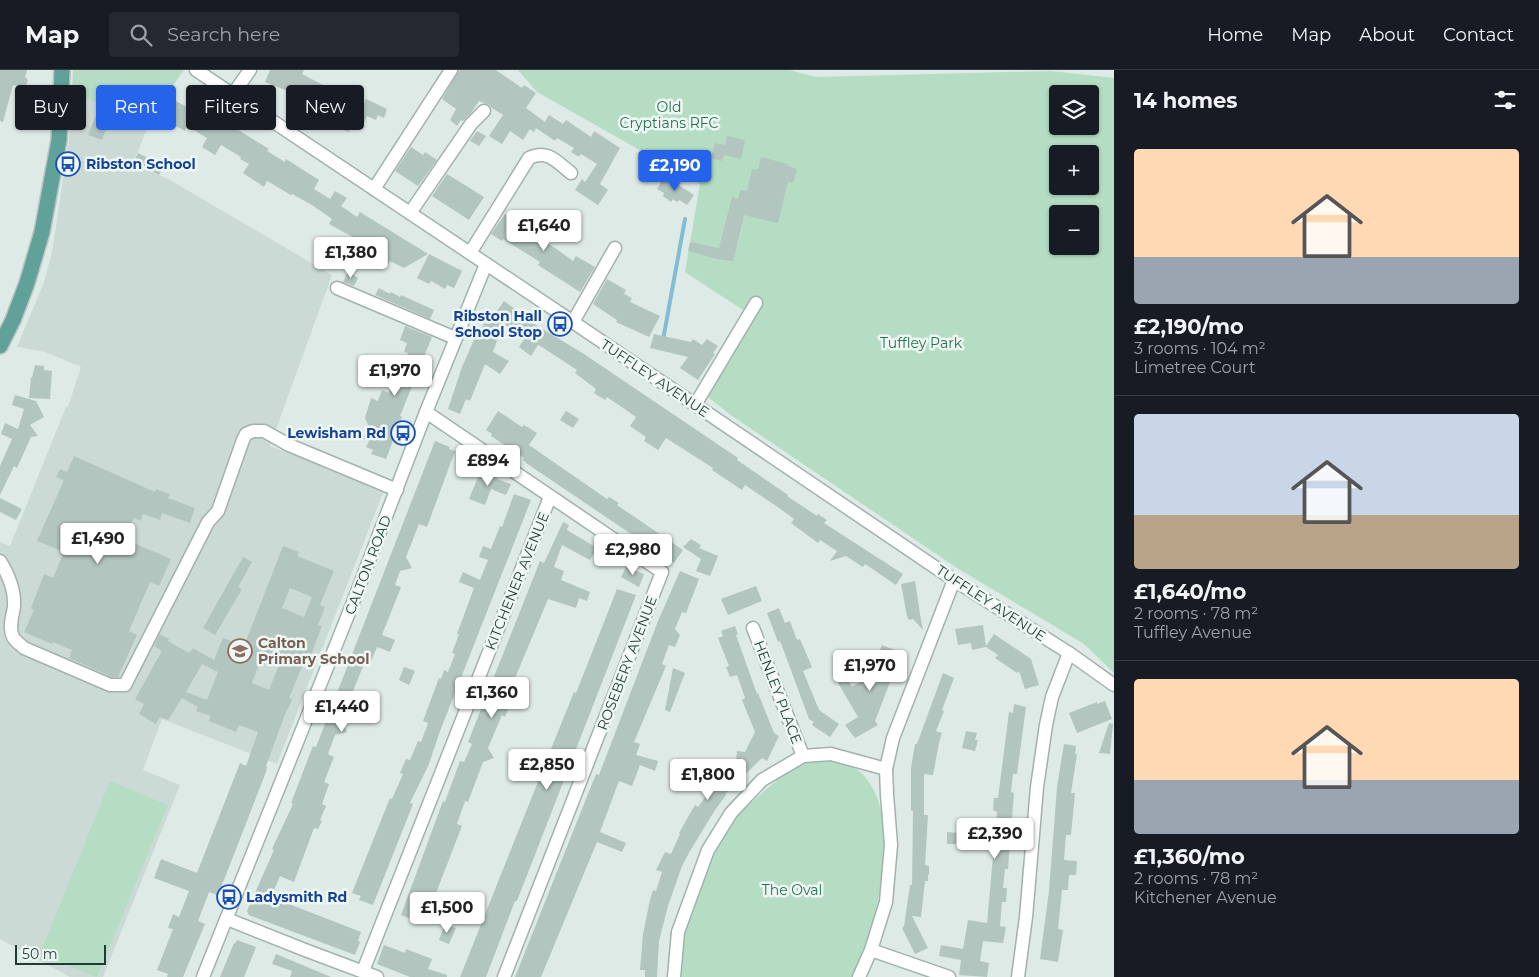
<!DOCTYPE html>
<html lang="en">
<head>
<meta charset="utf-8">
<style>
	:root { --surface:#171b24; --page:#242831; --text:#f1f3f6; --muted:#9ea1a6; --line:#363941; --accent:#2563eb }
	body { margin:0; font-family:Montserrat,sans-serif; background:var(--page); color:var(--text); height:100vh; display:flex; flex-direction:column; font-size:19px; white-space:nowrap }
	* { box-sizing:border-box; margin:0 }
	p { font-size:16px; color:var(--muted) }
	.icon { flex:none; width:28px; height:28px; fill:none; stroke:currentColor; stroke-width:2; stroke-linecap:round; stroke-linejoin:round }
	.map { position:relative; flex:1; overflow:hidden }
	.details { display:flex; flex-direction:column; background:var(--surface); width:425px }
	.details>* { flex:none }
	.top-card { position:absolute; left:15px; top:15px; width:475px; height:45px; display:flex; gap:10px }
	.controls { position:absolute; left:1049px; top:15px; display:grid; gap:10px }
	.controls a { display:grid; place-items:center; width:50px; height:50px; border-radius:5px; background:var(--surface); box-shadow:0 1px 4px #0004; font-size:25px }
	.scale { position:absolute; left:15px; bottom:12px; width:91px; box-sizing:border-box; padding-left:5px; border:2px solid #1e3b36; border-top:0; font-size:14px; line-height:18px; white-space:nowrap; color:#1e3b36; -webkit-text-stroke:4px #eef7f3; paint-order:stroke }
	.price { position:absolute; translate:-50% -42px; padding:0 11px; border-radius:5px; background:#fff; color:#222; font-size:16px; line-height:32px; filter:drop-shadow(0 1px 2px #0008) }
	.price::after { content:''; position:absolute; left:50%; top:30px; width:15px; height:11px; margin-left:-8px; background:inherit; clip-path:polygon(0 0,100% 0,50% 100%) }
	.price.selected { background:var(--accent); color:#fff }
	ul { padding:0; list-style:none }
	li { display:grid; align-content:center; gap:10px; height:265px; padding:0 20px }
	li+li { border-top:1px solid var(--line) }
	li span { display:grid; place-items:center; height:155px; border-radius:5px; color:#555 }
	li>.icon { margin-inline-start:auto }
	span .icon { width:90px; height:90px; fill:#fffc; stroke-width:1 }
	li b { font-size:21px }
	h2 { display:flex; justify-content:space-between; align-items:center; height:60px; padding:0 20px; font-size:21px }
	.chip { padding:0 18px; border-radius:5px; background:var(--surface); box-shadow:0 1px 4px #0004; font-size:18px; line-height:45px }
	.chip.selected { background:var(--accent); color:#fff }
	header { display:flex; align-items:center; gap:30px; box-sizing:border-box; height:70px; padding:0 25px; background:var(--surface); border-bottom:1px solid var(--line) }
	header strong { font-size:24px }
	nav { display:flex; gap:28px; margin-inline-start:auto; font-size:18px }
	.search { width:350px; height:45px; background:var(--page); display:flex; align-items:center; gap:12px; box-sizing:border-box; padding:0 18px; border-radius:5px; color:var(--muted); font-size:19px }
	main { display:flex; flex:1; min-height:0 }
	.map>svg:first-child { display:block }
</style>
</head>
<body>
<header>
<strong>Map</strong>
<div class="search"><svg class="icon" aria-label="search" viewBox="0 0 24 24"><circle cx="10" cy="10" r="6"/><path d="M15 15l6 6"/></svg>Search here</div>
<nav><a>Home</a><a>Map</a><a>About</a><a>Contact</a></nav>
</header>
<main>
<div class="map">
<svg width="1114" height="907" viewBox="0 0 1114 907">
	<rect width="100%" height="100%" fill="#deeae6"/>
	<path fill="#ccdad5" d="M72,21L147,59L133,93L170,110L332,205L270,376L385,418L277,694L162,649L143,700L180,715L103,907H70L0,869V472L10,476L66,337H68L81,297L45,282L17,277L44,212L52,182L69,70Z"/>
	<g fill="#b5ddc4" fill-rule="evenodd">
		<path d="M73,0H184L169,21L163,25L147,59L72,21Z"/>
		<path d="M518,0H789L816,7L1051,1L1114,8V603L1084,574L957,498L732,346L708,327L755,248L685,202L700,114L537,22ZM1058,24H1090V56H1058ZM1058,84H1090V116H1058ZM1058,144H1090V176H1058Z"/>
		<path d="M834,690C842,693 852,695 859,701C907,742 877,859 852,907H681C679,858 704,785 736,748C743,740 752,732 761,724C775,711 795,694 815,691C821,690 828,690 834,690Z"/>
		<path d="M110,711L168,735L97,907L40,884Z"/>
	</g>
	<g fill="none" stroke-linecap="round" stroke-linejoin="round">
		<path stroke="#82bdd3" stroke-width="4" d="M663,270L685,149"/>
	</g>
	<g fill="#b3c5bf" fill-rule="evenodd">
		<path d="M0,0H27L25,7L28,10L26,16L22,17L13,15L3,52L0,51Z"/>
		<path d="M270,0H304L302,4L323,15L318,27L351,41L354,35L362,38L366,29L387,39L384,48L378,45L376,50L367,46L363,55L353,51L349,62L339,58V60L328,56L331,48L312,40L313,39L311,38L313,31L265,12Z"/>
		<path d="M459,0H496L522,18L524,15L536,23L526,38L545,52L549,45L563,54L566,50L591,67L594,61L620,78L600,114L608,120L598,135L575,120L582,109L585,112L597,94L581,84L579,87L571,82L574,78L557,68L555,71L536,58L534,62L530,59L523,70L510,61L502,74L489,66L503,45L492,38L489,35L479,31L471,43L463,51L461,50L457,56L450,50L456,39L442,29Z"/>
		<path d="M168,27L204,46L205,43L213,40L215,44L227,51V53L269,79L267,81L285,92L286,89L319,110L314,119L330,129L335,121L347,128L341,136L357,147L360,142L428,184L404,198L390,191L388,194L375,187L378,181L329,154L332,149L312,135L292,124L291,125L267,111L264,117L243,103L249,94L240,89L241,87L221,75L215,85L202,77L207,68L187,56L185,61L157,46Z"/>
		<path d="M98,40L111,45L102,70L88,65Z"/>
		<path d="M477,61L486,66L479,76L470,71Z"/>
		<path d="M727,66L745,70L741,89L724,85L722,91L711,88L715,73L725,75Z"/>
		<path d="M411,77L423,85L425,82L437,90L418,116L395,101Z"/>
		<path d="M138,83L164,96L159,105L134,92Z"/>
		<path d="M761,87L788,94V96L797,99L793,113L788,112L787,116L778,153L744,145L733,191L717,189L688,181L690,172L719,178L732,127L738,129L740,120L747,121L752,99L758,100Z"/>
		<path d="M447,104L484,127L469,150L432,126Z"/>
		<path d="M665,106L694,125L687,135L679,130L677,132L673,129L671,132L663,126L664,123L657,119Z"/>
		<path d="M505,144L519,153L522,147L536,156L534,160L545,167L543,170L558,180L573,191L576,186L595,197L580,222L538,195L540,192L503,169L502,171L491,164Z"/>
		<path d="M429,184L462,201L454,218L447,215L445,219L431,211L429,214L417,208Z"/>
		<path d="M348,202L358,208L354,216L343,212Z"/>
		<path d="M607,209L626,220L624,224L632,228L630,232L660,246L649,267L616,252L617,250L593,234Z"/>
		<path d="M379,218L390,224L391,222L400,227L401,225L434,240L430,249L375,225Z"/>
		<path d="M504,231L522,244L521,246L584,284L738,388L737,390L788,425L787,426L817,446L818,444L827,450L824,453L903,504L896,515L865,494L863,497L846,486L830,491L837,481L820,470L818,473L791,453L794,449L782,440L745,415L742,420L712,400L713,398L666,368L658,380L644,371L646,367L630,356L636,347L607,327L605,330L594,323L596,319L575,303L577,300L542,277L538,275L531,286L519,277L525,268L503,254L493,282L509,291L500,304L485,294L470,331L466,329L460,344L448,339L462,297L477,263L480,257L482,258L484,253L488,254Z"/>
		<path d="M405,256L432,267L400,346L402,347L386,389L371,384L373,380L366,377L369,371L363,369L368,355L365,348L371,328L378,331L382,320L389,323L391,316L395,318L408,283L404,282L407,273L400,270Z"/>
		<path d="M654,264L691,272L693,269L702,275L707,269L718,276L713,283L715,284L698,310L680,298L688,287L650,278Z"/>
		<path d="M35,295L44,296V300L52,301L50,329L29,328L31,307L32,308Z"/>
		<path d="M15,325L36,331L44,347L30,355L38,366L31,367L17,398L14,396L0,425V396L12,369L1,364L5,353L18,359L24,339L12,335Z"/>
		<path d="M498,341L522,357L524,355L537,363L529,375L607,429L609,427L619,433L617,435L683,480L674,493L526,393L523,390L524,388L491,366L492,364L486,360Z"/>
		<path d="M566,341L579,349L573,358L560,350Z"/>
		<path d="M435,371L450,377L449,379L455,381L427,457L419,454L406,487L412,498L400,501L395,515L401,517L382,565L395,570L390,582L377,577L369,596L364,594L351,626L356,631L353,638H346L341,651L347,662L335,665L328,684L334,687L324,712L329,714L322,734L326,736L320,750L322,751L318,759L314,758L294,812L280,806L271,827L361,862L358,871L360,872L355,885L249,845L247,841L274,780L272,779L293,734L291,733L313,676L316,677Z"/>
		<path d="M74,386L155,422L156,419L170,424L168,428L195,438L190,453L162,443L160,450L143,444L141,451L134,448L124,469L171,489L159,516L150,512L129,561L137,565L118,607H112L69,588L72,580L53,572L52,574L24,562L34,540L31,538L44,504L53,508L64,482L37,471L64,410L56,407L60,399L67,402Z"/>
		<path d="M481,400L498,406L497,409L511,414L506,425L491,419L485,435L469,429Z"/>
		<path d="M514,424L531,430L440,661L429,694L410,733L413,734L373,835L359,830L361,826L352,823L390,728L392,729L403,704L400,703L406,689L410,690L418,671L421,672L428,653L423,651L439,608L441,609L444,600L448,602L455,584L452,583L459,564H457L474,518L459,512L463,502L480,510L488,490L479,487L483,476L491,479L500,456L502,457Z"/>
		<path d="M0,428L22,439L16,450L0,442Z"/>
		<path d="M563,452L569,455L567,460L597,478L590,490L562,475L554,497L564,501L561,510L590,522L587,531L579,528L576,538L548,529L513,613L518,614L505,647L502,645L488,678L494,688L483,692L468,732L465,731L457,754L462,756L424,854L401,845L443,731L445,732L460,691L464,692L472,674L468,672L540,491L544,493Z"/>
		<path d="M691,469L701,475L699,478L718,486L710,506L696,501L701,489L683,477Z"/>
		<path d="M283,476L299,482L297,486L334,501L320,535L325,537L318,555L322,556L308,593L304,592L289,628L292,629L288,639H287L266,696H267L266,702L224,810L217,825L209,822L198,851L205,854L183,907H167L168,904L157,900L173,859L168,858L173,844L179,847L189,821L154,808L161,789L197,803L240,693L246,696L258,662L239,655L236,662L209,651L211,646L196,641L198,637L182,628L168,650L160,647L156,654L139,644L144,634L135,629L162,581L154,576L160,564L169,569L168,571L189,583L193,578L214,590L223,568L244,576ZM290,518L312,527L304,547L282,538ZM283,585L269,620L252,613L258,597ZM202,594L218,602L207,630L186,622Z"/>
		<path d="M243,487L252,492L238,517L242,519L215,565L203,558Z"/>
		<path d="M626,497L644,504L639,517L621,507Z"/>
		<path d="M680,501L699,509L686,543L682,542L675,559L680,565L675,577L669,575L662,594L666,596L634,672L640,674L636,685L658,691L655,701L640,695L632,716L619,711L600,762L626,773L622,782L597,772L541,907H515L596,704L599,705L658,551Z"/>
		<path d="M915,511L920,544L923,560L913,549L909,550L907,546L901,514Z"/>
		<path d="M756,516L762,531L728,545L721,529Z"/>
		<path d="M617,519L636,525L517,831H515L486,907H460L553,674L574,622L576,623L582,608Z"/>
		<path d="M779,538L785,553L790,551L797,570L800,569L812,597L803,601L819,640L839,654L830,667L812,655L814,652L809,649L785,584L780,571L778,572L767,543Z"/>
		<path d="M983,555L986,576L994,564L1031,589L1039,615L1025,619L1019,601L1017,603L995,588L998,585L986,577L972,580L971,573L958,575L955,559Z"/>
		<path d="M735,556L738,564L736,565L757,624L758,623L774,663L779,666L767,691L762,688L725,724L726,725L715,740L690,781L682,796L668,836L659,871L657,907H645V900H640L643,864L650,830L653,820L656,821L662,802L656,800L665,782L671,784L680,764L679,763L695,735L698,737L718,710L705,708L709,695L728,700L736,691L737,681L745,682L755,662L742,630L745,628L737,605L730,607L726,597L729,596L718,568L723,566L721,561Z"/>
		<path d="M882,575L897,581L895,587L899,589L875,651L878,655L855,668L845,655L858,647L838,613L847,608L852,617L870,605Z"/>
		<path d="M404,597L415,601L409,615L399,610Z"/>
		<path d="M673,598L685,603L670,642L665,640Z"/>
		<path d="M943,603L954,608L942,640L944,641L936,661L942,663L939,673L933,705L924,704V745H928L925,795L929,796V805H928V811H925L921,847L912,846L928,878L915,884L902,858L904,856L910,815H912L913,741H911V698L915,674H917Z"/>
		<path d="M1105,631L1112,649L1077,663L1069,643L1097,632V634Z"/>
		<path d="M1014,634L1026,637L1017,704H1013L1011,722L1014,723L1009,786L1008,799H1005L1003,818H1007L1006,832H1002L1000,856L1006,857L1003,873L983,871L980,891L989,893L987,907L959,905L961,890L939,886L941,875L963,879L968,850L987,853L997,742L993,740L994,728H998L1009,642L1013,643Z"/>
		<path d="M1109,653L1113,654L1110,684L1099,683Z"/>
		<path d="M966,661L977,663L975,670H978L975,681L962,678Z"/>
		<path d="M1064,674L1076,676L1075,684H1077L1071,723H1075L1071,765H1066L1064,790L1077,791L1076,805H1069L1068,820H1062L1058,859L1063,860L1058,892L1040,889L1049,821L1057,717Z"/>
		<path d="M947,762L958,763V774H947Z"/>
		<path d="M445,854L456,858L449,874L439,870Z"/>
		<path d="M237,870L256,877L244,907H220L234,873L235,874Z"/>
		<path d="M384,875L405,883L406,879L432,889L428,899L447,905V907H410L377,894Z"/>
		<path d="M276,884L331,907H290L292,901L272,894Z"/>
	</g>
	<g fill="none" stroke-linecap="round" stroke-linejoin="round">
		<g stroke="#a1b2ae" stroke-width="15">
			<g id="minor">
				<path d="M196,0L567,248L954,510L1069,583L1114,615"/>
				<path d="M233,24L250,0"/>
				<path d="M374,119L451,0"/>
				<path d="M410,143L471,54L484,41"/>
				<path d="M470,183L529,88C548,79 557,92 571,103"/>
				<path d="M337,218L455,268"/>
				<path d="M573,252L615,178"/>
				<path d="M695,335L756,233"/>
				<path d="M426,342L662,502L504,907"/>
				<path d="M0,491C8,504 15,520 14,536C13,546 8,557 13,567C15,571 21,575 24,578L110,615H125L208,452L218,441L243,370L246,364L253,361H264L289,375L397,420"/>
				<path d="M753,558L803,686"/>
				<path d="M227,849L305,880L377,907"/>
				<path d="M871,880L949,907"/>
				<path d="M363,901L550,427"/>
				<path d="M203,907L352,535L426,342L486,194"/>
				<path d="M674,907L678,862L708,780L731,743L762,710L803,686L831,684L886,699"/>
				<path d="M859,907L871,880L886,832L891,775L887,724L886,699L893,668L954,510"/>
				<path d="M1018,907L1026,847L1037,717L1046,655L1052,627L1069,583"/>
			</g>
		</g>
		<g stroke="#bcc4c3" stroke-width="18">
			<path id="major" d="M0,276L13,250L27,213L42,162L59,70L62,0"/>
		</g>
		<use href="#minor" stroke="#fff" stroke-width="12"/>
		<use href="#major" stroke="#60a299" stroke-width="15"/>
	</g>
	<defs>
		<g id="bus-ring" transform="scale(1.25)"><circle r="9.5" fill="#eef7f3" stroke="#1a4fb4" stroke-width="1.5"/><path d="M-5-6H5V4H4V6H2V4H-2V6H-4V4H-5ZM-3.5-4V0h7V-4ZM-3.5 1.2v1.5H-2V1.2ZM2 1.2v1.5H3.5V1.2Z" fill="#1a4fb4"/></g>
		<g id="school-ring" transform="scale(1.25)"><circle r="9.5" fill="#eef7f3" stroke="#8d6e63" stroke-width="1.5"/><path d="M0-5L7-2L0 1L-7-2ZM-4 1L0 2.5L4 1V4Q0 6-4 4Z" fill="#8d6e63"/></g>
	</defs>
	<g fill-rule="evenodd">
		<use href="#bus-ring" x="68" y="94"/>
		<use href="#bus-ring" x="560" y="254"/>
		<use href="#bus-ring" x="403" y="363"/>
		<use href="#school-ring" x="240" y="581"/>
		<use href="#bus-ring" x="229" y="827"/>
	</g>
	<g text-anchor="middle" stroke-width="5" stroke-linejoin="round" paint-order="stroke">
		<g font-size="14" fill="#27734d" stroke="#eef7f3">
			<text x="669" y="42">Old<tspan x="669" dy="16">Cryptians RFC</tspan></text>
			<text x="921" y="278">Tuffley Park</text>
			<text x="792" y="825">The Oval</text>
		</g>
		<g font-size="14" font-weight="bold" fill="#164399" stroke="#eef7f3" text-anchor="start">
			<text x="86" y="99">Ribston School</text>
			<text x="542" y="251" text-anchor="end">Ribston Hall<tspan x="542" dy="16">School Stop</tspan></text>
			<text x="386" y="368" text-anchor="end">Lewisham Rd</text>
			<text x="246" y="832">Ladysmith Rd</text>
		</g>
		<g font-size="14" fill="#1e3b36" stroke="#eef7f3">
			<text transform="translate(655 308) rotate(34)" y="5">TUFFLEY AVENUE</text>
			<text transform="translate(368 495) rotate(-69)" y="5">CALTON ROAD</text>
			<text transform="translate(517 511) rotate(-68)" y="5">KITCHENER AVENUE</text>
			<text transform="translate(991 533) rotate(33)" y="5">TUFFLEY AVENUE</text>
			<text transform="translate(627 593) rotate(-69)" y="5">ROSEBERY AVENUE</text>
			<text transform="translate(778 622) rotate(69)" y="5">HENLEY PLACE</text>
		</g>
		<g font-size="14" font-weight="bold" fill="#785e54" stroke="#eef7f3" text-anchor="start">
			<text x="258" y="578">Calton<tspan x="258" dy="16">Primary School</tspan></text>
		</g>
	</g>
</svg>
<div class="controls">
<a><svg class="icon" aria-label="layers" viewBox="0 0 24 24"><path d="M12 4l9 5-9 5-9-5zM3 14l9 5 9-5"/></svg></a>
<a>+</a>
<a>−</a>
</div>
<div class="scale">50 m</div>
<b class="price selected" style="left:675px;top:122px">£2,190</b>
<b class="price" style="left:544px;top:182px">£1,640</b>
<b class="price" style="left:351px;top:209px">£1,380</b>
<b class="price" style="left:395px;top:327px">£1,970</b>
<b class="price" style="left:488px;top:417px">£894</b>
<b class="price" style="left:98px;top:495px">£1,490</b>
<b class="price" style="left:633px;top:506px">£2,980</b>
<b class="price" style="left:870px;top:622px">£1,970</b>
<b class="price" style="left:492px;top:649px">£1,360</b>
<b class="price" style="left:342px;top:663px">£1,440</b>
<b class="price" style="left:547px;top:721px">£2,850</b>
<b class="price" style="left:708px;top:731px">£1,800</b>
<b class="price" style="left:995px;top:790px">£2,390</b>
<b class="price" style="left:447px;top:864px">£1,500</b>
<div class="top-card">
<a class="chip">Buy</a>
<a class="chip selected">Rent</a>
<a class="chip">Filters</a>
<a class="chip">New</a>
</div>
</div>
<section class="details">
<h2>14 homes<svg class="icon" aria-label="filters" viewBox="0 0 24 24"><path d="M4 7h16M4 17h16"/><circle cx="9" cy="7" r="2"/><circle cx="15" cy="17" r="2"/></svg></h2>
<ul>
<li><span style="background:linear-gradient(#ffd9b3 70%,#9aa5b1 0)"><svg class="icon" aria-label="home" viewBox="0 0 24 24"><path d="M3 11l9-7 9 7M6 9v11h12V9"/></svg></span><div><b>£2,190/mo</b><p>3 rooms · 104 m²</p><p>Limetree Court</p></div></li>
<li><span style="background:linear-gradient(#c9d6e8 65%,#b9a48a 0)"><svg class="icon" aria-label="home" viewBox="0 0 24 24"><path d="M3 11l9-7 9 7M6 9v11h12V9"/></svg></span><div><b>£1,640/mo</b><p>2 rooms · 78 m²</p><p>Tuffley Avenue</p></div></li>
<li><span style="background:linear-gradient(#ffd9b3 65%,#9aa5b1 0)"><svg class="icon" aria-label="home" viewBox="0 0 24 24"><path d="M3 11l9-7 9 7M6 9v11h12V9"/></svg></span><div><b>£1,360/mo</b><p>2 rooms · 78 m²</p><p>Kitchener Avenue</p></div></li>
</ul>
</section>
</main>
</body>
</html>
